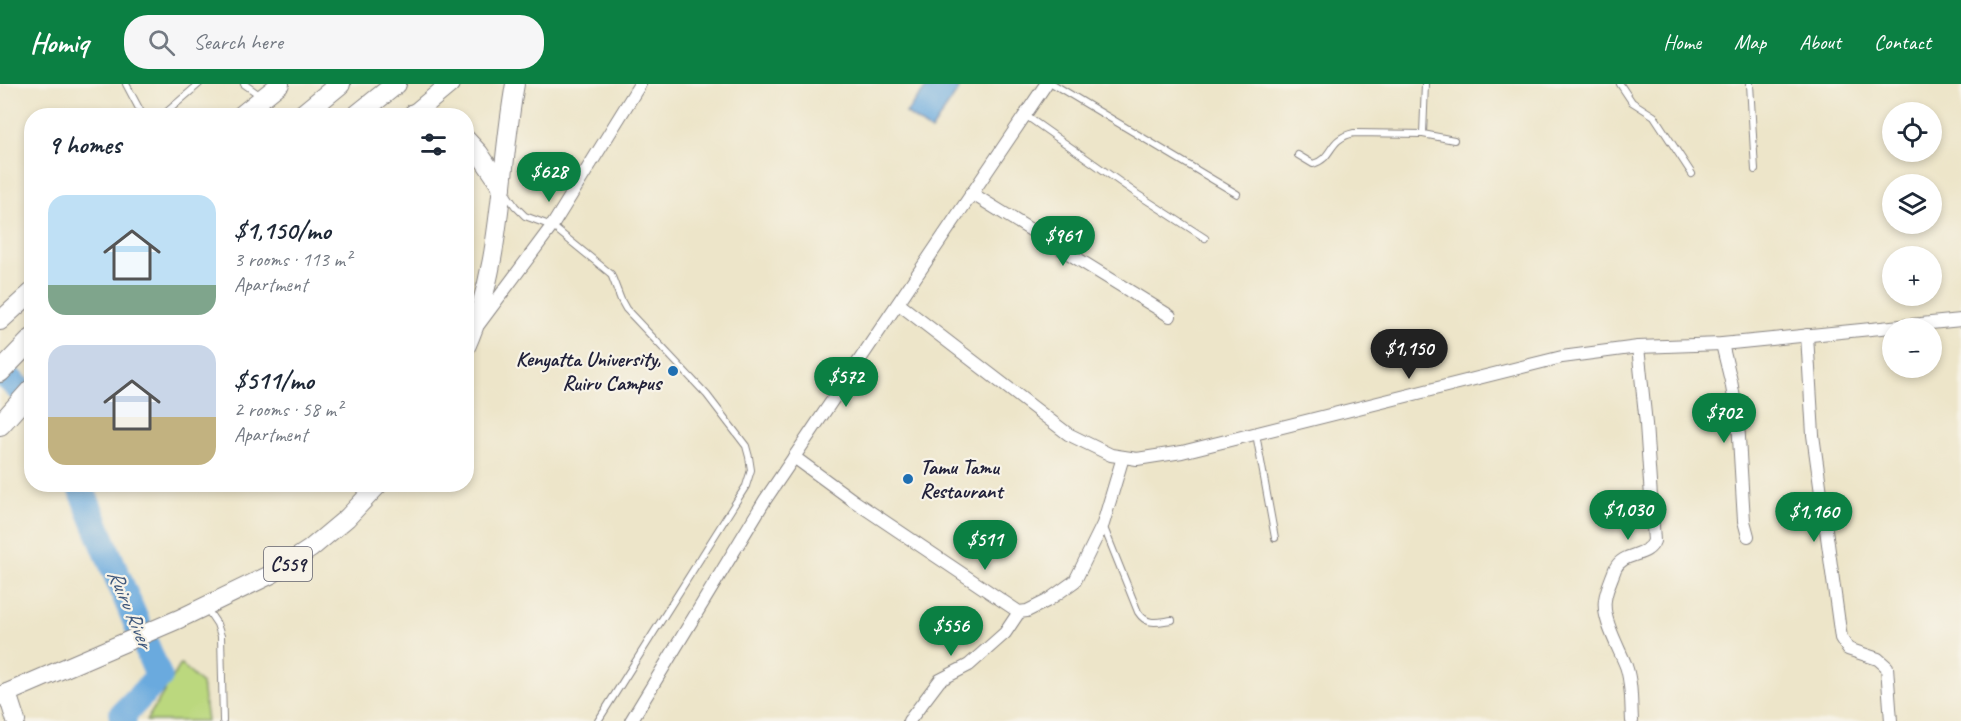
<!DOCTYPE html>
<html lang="en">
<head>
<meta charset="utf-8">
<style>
	:root { --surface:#fff; --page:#f6f6f7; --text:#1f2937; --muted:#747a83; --accent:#0b8043 }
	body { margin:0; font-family:Caveat,sans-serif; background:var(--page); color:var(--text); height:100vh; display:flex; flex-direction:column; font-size:22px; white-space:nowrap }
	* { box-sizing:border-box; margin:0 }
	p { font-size:20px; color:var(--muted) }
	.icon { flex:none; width:33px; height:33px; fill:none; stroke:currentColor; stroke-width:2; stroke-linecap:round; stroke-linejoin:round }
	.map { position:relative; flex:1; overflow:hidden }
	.details { position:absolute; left:24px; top:24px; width:450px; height:384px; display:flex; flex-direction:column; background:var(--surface); border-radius:24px; box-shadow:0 3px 9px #0003 }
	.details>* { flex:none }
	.fabs { position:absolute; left:1882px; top:18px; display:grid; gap:12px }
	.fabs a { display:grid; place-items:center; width:60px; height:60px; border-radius:50%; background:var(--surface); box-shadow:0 3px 9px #0003; font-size:30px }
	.price { position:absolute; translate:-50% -51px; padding:0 14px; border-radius:21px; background:var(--accent); color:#fff; font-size:20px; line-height:39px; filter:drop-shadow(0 2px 3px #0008) }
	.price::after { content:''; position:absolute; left:50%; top:36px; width:18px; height:14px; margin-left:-9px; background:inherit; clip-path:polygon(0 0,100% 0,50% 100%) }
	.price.current { background:#222; color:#fff }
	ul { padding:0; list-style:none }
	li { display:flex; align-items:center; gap:18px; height:150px; padding:0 24px }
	li span { display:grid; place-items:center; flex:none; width:168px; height:120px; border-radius:18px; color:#555 }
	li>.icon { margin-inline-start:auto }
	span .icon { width:72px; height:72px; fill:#fffc; stroke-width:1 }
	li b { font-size:26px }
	h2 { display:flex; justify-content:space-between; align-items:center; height:72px; padding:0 24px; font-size:26px }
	header { display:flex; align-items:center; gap:36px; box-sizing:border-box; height:84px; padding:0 30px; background:var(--accent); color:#fff }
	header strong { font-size:28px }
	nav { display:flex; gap:33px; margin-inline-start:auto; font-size:21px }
	.search { width:420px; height:54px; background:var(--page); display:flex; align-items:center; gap:15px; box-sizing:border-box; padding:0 21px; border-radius:24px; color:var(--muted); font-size:22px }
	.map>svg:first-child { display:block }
</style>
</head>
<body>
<header>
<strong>Homiq</strong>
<div class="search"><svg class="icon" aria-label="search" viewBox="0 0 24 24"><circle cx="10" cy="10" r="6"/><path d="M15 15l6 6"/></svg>Search here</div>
<nav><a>Home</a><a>Map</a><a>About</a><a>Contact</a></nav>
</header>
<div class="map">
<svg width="1961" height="637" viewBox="0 0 1961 637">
	<rect width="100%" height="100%" fill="#f7f3e8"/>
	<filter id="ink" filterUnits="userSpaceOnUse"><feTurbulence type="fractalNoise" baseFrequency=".0167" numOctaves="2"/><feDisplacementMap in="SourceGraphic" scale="12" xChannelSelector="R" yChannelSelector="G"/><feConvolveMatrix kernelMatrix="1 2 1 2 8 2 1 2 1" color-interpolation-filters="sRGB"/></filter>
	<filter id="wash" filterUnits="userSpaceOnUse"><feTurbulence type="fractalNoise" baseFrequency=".008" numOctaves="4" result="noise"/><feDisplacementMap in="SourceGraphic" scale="24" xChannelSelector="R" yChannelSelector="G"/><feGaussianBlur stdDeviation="1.35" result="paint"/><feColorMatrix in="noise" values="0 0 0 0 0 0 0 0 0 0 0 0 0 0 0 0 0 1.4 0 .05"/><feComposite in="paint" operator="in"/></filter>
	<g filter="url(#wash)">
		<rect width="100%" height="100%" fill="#ede5c9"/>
		<path fill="#bbd87e" stroke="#6e7d5c" stroke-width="1.5" d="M181,580L202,600L207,637H146Z"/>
		<path fill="#6baade" stroke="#46668c" stroke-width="1.5" d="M929,0H952L959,5L931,47L906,29Z"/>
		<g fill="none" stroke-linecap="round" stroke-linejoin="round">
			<g stroke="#6baade" stroke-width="27">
				<path d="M0,287L32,316"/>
				<path d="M79,400L159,593L122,631L123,637"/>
			</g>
		</g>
	</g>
	<g filter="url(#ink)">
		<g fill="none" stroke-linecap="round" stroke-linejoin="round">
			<g stroke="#888482" stroke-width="8">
				<g id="service">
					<path d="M126,0L143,32"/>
					<path d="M244,0L261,12"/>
					<path d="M1053,0L1237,110"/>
					<path d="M1620,0L1632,18L1654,32L1692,90"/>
					<path d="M1750,0L1755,86"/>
					<path d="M1025,31L1137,110L1205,154"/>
					<path d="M162,32L199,0"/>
					<path d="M1423,50L1454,56"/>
					<path d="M1298,71L1313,80C1334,74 1327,55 1354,49L1423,50L1425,0"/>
					<path d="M506,109L515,122L525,132L552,142L611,190L621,216L626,225L707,311L746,362L749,373L751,386L746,402L598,637"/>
					<path d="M1256,350L1275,454"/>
					<path d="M1103,441L1138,528C1147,542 1157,538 1172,536"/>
					<path d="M207,525L217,540L221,552L223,637"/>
				</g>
			</g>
			<g stroke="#888482" stroke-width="14">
				<g id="minor">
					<path d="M971,109L1170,232"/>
					<path d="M899,220L1068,350L1111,371L1137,375L1182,368L1562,273L1638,263L1722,260L1961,236"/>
					<path d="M479,240L552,142L640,0"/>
					<path d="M1807,251L1813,351L1841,554L1848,565L1878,575L1887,583L1891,637"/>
					<path d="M1722,260L1731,297L1738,337L1744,437L1748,452"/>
					<path d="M794,373L854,417L1019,528L1027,527L1047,517L1075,497L1103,440L1123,373"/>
					<path d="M631,637L765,416L1046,0"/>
					<path d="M909,637L940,596L969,581L1005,549L1019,528"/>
					<path d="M1632,637C1631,619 1632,599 1626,582C1619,564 1602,535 1605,516C1606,506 1612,494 1615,485C1623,467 1648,474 1654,457L1646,340L1638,263"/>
				</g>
			</g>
			<g stroke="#888482" stroke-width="20">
				<g id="primary">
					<path d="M414,30L450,0"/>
					<path d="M240,32L280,0"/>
					<path d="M466,55L479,69L502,103"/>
					<path d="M0,237L32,208"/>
					<path d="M466,263C503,180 499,88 515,0"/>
					<path d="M7,609L16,637"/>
					<path d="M0,612L179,535L272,490L310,465L347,434L379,400"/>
				</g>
			</g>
			<g stroke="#888482" stroke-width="22">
				<g id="trunk">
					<path d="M301,32L340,0"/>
					<path d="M356,32L396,0"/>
					<path d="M412,32L414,30"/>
					<path d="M0,288L32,255"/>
					<path d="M0,341L32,305"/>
				</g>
			</g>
			<use href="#service" stroke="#fff" stroke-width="6"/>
			<use href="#minor" stroke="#fff" stroke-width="12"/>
			<use href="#primary" stroke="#fff" stroke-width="18"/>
			<use href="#trunk" stroke="#fff" stroke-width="20"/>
		</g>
	</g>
	<g fill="#1f6fb2" stroke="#f7f3e8" stroke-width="2">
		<circle cx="673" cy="287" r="6"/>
		<circle cx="908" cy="395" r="6"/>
	</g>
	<g text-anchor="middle" stroke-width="4.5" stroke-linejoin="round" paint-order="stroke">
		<rect fill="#f7f3e8" stroke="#62616f" stroke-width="1.5" x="264" y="463" width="48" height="34" rx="4.5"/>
		<g font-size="20" font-weight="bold" fill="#22223b">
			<text x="288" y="487">C559</text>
		</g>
		<g font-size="21" font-weight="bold" fill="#22223b" stroke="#f7f3e8" text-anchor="end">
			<text x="661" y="282">Kenyatta University,<tspan x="661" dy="24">Ruiru Campus</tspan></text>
			<text x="920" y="390" text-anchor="start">Tamu Tamu<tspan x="920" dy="24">Restaurant</tspan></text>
		</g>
		<g font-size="22" font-style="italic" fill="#3f587c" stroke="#f7f3e8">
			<text transform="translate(131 524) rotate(67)" y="8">Ruiru River</text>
		</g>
	</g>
</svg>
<div class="fabs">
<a><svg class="icon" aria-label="locate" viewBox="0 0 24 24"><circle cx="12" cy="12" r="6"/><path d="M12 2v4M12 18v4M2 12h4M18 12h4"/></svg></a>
<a><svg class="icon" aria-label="layers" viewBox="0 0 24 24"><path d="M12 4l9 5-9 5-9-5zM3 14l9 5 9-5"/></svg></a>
<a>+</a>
<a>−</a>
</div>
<b class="price" style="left:549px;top:119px">$628</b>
<b class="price" style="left:1063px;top:183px">$961</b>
<b class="price current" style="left:1409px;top:296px">$1,150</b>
<b class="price" style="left:846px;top:324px">$572</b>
<b class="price" style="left:1724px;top:360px">$702</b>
<b class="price" style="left:1628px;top:457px">$1,030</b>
<b class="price" style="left:1814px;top:459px">$1,160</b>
<b class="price" style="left:985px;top:487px">$511</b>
<b class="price" style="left:951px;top:573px">$556</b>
<section class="details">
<h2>9 homes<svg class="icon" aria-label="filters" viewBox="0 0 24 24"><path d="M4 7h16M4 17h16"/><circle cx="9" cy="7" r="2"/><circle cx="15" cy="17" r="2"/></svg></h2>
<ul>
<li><span style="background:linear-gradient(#bfe0f5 75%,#7fa58c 0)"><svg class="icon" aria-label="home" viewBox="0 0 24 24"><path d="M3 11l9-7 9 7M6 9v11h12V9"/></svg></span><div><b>$1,150/mo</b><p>3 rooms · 113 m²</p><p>Apartment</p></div></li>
<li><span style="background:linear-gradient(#c9d6e8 60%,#c2b280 0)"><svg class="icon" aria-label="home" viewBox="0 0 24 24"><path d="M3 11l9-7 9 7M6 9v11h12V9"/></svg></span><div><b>$511/mo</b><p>2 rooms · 58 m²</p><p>Apartment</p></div></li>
</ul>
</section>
</div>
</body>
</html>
